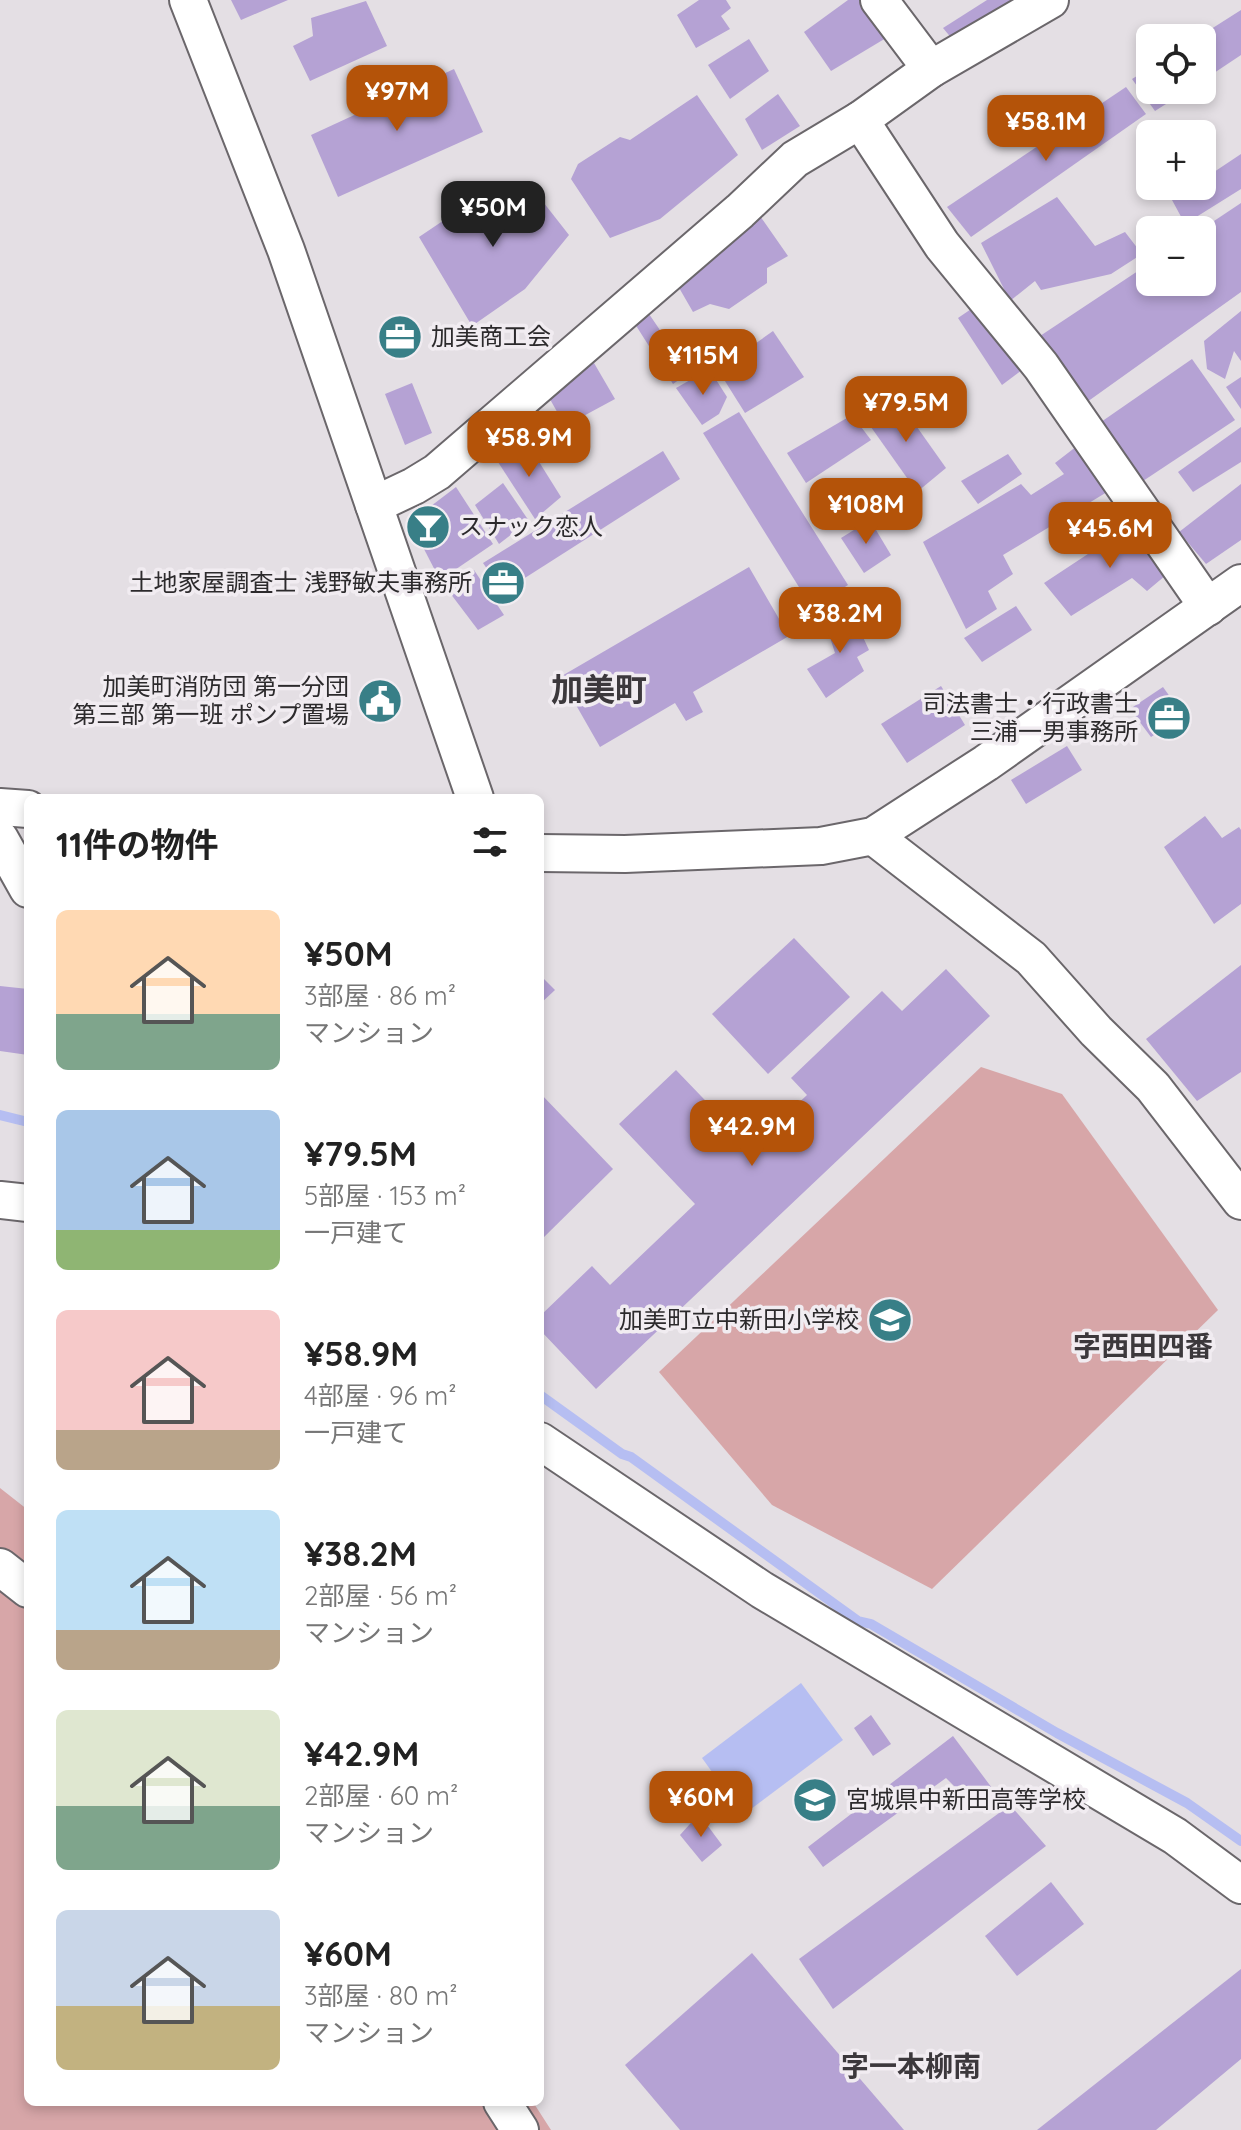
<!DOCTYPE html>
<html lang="ja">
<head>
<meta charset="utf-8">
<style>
	:root { --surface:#fff; --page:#f6f6f6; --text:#222; --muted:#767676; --accent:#b45309 }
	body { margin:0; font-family:Quicksand,"Noto Sans JP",sans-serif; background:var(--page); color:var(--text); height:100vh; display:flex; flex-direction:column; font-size:30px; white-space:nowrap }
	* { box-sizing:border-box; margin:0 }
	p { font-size:26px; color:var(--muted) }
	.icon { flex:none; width:44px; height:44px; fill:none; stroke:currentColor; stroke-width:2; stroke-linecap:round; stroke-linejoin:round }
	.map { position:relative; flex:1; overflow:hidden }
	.details { position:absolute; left:24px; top:794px; width:520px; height:1312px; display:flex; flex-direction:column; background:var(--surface); border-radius:12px; box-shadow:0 4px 12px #0003 }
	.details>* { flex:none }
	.buttons { position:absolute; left:1136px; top:24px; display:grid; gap:16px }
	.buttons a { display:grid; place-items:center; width:80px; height:80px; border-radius:12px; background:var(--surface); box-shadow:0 4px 12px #0003; font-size:40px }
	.price { position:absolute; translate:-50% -68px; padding:0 18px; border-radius:16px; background:var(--accent); color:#fff; font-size:26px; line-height:52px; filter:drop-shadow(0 2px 4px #0008) }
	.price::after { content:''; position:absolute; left:50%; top:48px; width:24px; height:18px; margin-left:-12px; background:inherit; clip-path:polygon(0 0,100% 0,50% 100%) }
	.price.on { background:#222; color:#fff }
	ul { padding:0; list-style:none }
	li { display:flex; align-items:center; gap:24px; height:200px; padding:0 32px }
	li span { display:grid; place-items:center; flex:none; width:224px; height:160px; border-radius:12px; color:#555 }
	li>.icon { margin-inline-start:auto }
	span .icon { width:96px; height:96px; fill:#fffc; stroke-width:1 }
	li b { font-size:34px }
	h2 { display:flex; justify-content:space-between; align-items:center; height:96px; padding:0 32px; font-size:34px }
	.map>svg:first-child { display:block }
</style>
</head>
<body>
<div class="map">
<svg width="1241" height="2130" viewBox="0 0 1241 2130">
	<rect width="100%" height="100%" fill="#e4dfe4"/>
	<g fill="#d7a6a8">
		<path d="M981,1067L1062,1094L1218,1310L932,1589L772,1505L659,1372Z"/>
		<path d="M0,1488L28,1510V2102H533L551,2130H0Z"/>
	</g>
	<path fill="#b6bef2" d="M801,1683L843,1740L743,1815L702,1758Z"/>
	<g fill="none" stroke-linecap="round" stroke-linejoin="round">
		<g stroke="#b6bef2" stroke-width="10">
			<path d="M0,1115L28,1122"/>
			<path d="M540,1395L622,1454L631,1457L858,1621L871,1624L1057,1733L1187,1803L1241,1841"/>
		</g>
	</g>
	<g fill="#b5a2d4">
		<path d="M231,0H288L241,20Z"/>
		<path d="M699,0H726L731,8L721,16L730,29L696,48L677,15Z"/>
		<path d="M848,0H868L891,35L831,71L804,32Z"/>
		<path d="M987,0H1034L958,46L943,28Z"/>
		<path d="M366,1L387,46L310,81L293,46L313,36L311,18Z"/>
		<path d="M1241,10V55L1202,81V38H1197Z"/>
		<path d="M749,39L769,71L730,99L708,65Z"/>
		<path d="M1150,68V90H1188L1155,111L1132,79Z"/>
		<path d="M454,69L483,132L338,197L311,135Z"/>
		<path d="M1126,87L1146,114L971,237L947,207Z"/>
		<path d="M778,94L800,126L762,150L745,119Z"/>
		<path d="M697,95L738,155L660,219L610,238L571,179L578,164L620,137L630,140Z"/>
		<path d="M1241,154V189L1185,224L1172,200L1193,186H1202V180Z"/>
		<path d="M502,181L527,207L540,198L569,235L525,289L472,326L419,237Z"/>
		<path d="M1057,197L1095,246L1125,232L1142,254L1111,274L1041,290L1035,281L1010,301L981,243Z"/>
		<path d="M1241,203V292L1087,402L1040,336L1150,263V282H1202V229Z"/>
		<path d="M760,216L788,256L767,268V283L729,309L710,304L693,312L678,286Z"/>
		<path d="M980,303L1026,367L1002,385L958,318Z"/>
		<path d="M1241,311V361L1234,351L1225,379L1207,369L1204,341Z"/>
		<path d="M649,314L677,355L709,338L716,354L673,384L635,324Z"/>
		<path d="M773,331L804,377L745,413L718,370Z"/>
		<path d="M1192,359L1235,420L1143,481L1101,422Z"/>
		<path d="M594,363L615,399L565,426L546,392Z"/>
		<path d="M699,375L715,378L727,397L719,414L702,425L676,388Z"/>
		<path d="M1241,377V409L1226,387Z"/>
		<path d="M412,383L432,433L405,445L385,394Z"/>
		<path d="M895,396L946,468L917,492L866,420Z"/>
		<path d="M739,412L848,585L812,608L703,433Z"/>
		<path d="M852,415L871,440L806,483L787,453Z"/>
		<path d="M1241,427V462L1193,492L1178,472Z"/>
		<path d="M526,441L561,497L535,519L496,459Z"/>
		<path d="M1077,446L1112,489L1003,555L1013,574L988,591L997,609L966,629L923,542L1021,484L1031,495L1064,474L1055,463Z"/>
		<path d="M663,451L680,479L503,592L483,563Z"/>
		<path d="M1008,454L1022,474L978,504L961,481Z"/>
		<path d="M503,483L529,521L499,544L475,505Z"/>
		<path d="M1241,484V540L1206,564L1179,532Z"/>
		<path d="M456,487L493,544L440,580L410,522Z"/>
		<path d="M870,520L891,555L864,573L841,538Z"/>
		<path d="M1138,521L1172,570L1147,591L1132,578L1071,616L1044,583Z"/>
		<path d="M749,567L789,636L693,692L703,712L686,721L675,703L600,747L560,677Z"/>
		<path d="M474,570L504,615L478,630L447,589Z"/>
		<path d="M1016,606L1032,630L982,662L964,638Z"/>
		<path d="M850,609L869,650L857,657L864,671L826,698L807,669L835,653L825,622Z"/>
		<path d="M941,686L965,725L907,763L881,724Z"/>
		<path d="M1163,687L1183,715L1151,737L1130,709Z"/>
		<path d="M1067,746L1082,770L1026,804L1011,780Z"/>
		<path d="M1205,816L1222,838L1239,827L1241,830V904L1214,924L1164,847Z"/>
		<path d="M794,938L850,997L768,1074L712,1014Z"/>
		<path d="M1241,965V1072L1197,1101L1146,1039Z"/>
		<path d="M946,969L990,1016L596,1389L540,1330V1316L592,1266L610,1285L695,1204L619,1124L676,1070L751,1148L807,1095L791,1078L882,991L902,1011Z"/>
		<path d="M540,975L555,990L540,1004Z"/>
		<path d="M0,986L28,989V1055L0,1051Z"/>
		<path d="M540,1093L613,1169L540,1241Z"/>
		<path d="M871,1715L891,1744L873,1756L854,1728Z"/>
		<path d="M953,1736L992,1788L971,1803L946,1778L823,1867L808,1847Z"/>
		<path d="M1010,1805L1046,1846L833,2009L799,1959Z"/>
		<path d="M699,1814L722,1845L702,1862L680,1835Z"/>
		<path d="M1051,1882L1084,1924L1017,1976L985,1936Z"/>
		<path d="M752,1953L904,2130H680L625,2065Z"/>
		<path d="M1241,1969V2059L1156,2130H1037Z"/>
	</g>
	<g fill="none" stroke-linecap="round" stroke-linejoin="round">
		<g stroke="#6b676b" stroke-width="40">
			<g id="minor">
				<path d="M188,0L286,250L475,798"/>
				<path d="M879,0L931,69"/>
				<path d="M860,120L942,245L1041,366L1208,607"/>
				<path d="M374,505L414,486L437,472L740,211L795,159L860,120L931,69L1050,0"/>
				<path d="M0,807L28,809"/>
				<path d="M873,836L1031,958L1096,1031L1153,1087L1241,1201"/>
				<path d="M0,839L28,889"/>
				<path d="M540,853L625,854L821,846L873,836L986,763L1241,583"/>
				<path d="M0,1200L28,1203"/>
				<path d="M540,1441L762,1590L1175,1836L1241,1885"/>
				<path d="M0,1567L28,1589"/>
				<path d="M502,2102L520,2130"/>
			</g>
		</g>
		<use href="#minor" stroke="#fff" stroke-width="36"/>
	</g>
	<defs>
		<g id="office-disc" transform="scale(2.3)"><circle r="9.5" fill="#387f87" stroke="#f1ecf1"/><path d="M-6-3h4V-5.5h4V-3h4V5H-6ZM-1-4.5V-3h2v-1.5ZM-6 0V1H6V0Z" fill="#fff"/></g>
		<g id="bar-disc" transform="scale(2.3)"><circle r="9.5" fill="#387f87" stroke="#f1ecf1"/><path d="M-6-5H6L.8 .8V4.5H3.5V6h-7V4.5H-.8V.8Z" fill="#fff"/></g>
		<g id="civic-disc" transform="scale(2.3)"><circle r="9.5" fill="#387f87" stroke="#f1ecf1"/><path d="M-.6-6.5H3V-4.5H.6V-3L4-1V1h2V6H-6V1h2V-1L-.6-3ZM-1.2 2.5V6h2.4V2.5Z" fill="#fff"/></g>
		<g id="school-disc" transform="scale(2.3)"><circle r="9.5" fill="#387f87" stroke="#f1ecf1"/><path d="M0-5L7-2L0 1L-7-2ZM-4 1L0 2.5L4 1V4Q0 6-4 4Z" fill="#fff"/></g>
	</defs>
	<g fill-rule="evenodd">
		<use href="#office-disc" x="400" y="337"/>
		<use href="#bar-disc" x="428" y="527"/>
		<use href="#office-disc" x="503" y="583"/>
		<use href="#civic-disc" x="380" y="701"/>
		<use href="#office-disc" x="1169" y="718"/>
		<use href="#school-disc" x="890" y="1320"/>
		<use href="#school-disc" x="815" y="1800"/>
	</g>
	<g text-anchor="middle" stroke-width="7" stroke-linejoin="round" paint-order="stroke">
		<g font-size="24" fill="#2c2a2c" stroke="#f1ecf1" text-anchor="end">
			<text x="431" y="345" text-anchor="start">加美商工会</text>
			<text x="459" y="535" text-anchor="start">スナック恋人</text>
			<text x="472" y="591">土地家屋調査士 浅野敏夫事務所</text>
			<text x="349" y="695">加美町消防団 第一分団<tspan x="349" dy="28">第三部 第一班 ポンプ置場</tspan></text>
			<text x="1138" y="712">司法書士・行政書士<tspan x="1138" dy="28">三浦一男事務所</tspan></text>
			<text x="859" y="1328">加美町立中新田小学校</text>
			<text x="846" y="1808" text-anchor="start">宮城県中新田高等学校</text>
		</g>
		<g font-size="28" font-weight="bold" fill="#3c383c" stroke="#f1ecf1">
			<text x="1143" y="1356">字西田四番</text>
			<text x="911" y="2076">字一本柳南</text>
		</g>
		<g font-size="32" font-weight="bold" fill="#3c383c" stroke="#f1ecf1">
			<text x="599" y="701">加美町</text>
		</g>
	</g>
</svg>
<div class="buttons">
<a><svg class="icon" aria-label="locate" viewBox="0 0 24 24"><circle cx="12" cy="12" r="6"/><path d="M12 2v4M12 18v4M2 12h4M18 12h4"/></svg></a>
<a>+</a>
<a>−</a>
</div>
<b class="price" style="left:397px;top:133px">¥97M</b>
<b class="price" style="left:1046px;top:163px">¥58.1M</b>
<b class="price on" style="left:493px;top:249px">¥50M</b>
<b class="price" style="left:703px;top:397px">¥115M</b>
<b class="price" style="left:906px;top:444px">¥79.5M</b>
<b class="price" style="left:529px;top:479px">¥58.9M</b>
<b class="price" style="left:866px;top:546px">¥108M</b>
<b class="price" style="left:1110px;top:570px">¥45.6M</b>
<b class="price" style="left:840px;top:655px">¥38.2M</b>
<b class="price" style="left:752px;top:1168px">¥42.9M</b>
<b class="price" style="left:701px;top:1839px">¥60M</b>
<section class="details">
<h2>11件の物件<svg class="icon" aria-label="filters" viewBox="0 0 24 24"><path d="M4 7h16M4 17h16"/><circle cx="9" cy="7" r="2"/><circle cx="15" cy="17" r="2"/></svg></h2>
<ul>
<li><span style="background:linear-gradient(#ffd9b3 65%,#7fa58c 0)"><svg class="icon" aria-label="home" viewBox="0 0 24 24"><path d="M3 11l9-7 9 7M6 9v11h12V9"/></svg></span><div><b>¥50M</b><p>3部屋 · 86 m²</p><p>マンション</p></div></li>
<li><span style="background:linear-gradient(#a9c7e8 75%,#8fb573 0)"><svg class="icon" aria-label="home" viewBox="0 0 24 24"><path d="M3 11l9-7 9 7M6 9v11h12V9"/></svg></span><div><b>¥79.5M</b><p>5部屋 · 153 m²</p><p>一戸建て</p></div></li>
<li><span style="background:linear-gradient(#f6c9c9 75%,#b9a48a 0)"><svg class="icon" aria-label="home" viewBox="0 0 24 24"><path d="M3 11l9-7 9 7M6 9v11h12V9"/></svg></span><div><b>¥58.9M</b><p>4部屋 · 96 m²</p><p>一戸建て</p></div></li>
<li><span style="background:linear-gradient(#bfe0f5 75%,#b9a48a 0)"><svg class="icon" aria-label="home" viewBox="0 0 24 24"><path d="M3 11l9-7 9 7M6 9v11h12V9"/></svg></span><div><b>¥38.2M</b><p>2部屋 · 56 m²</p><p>マンション</p></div></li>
<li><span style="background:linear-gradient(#dfe7d0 60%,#7fa58c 0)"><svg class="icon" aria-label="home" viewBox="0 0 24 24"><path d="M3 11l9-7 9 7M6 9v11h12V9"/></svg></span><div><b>¥42.9M</b><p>2部屋 · 60 m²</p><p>マンション</p></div></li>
<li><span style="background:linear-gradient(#c9d6e8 60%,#c2b280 0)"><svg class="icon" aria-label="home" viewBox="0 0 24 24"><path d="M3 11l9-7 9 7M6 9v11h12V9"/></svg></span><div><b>¥60M</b><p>3部屋 · 80 m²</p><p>マンション</p></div></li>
</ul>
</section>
</div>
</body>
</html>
